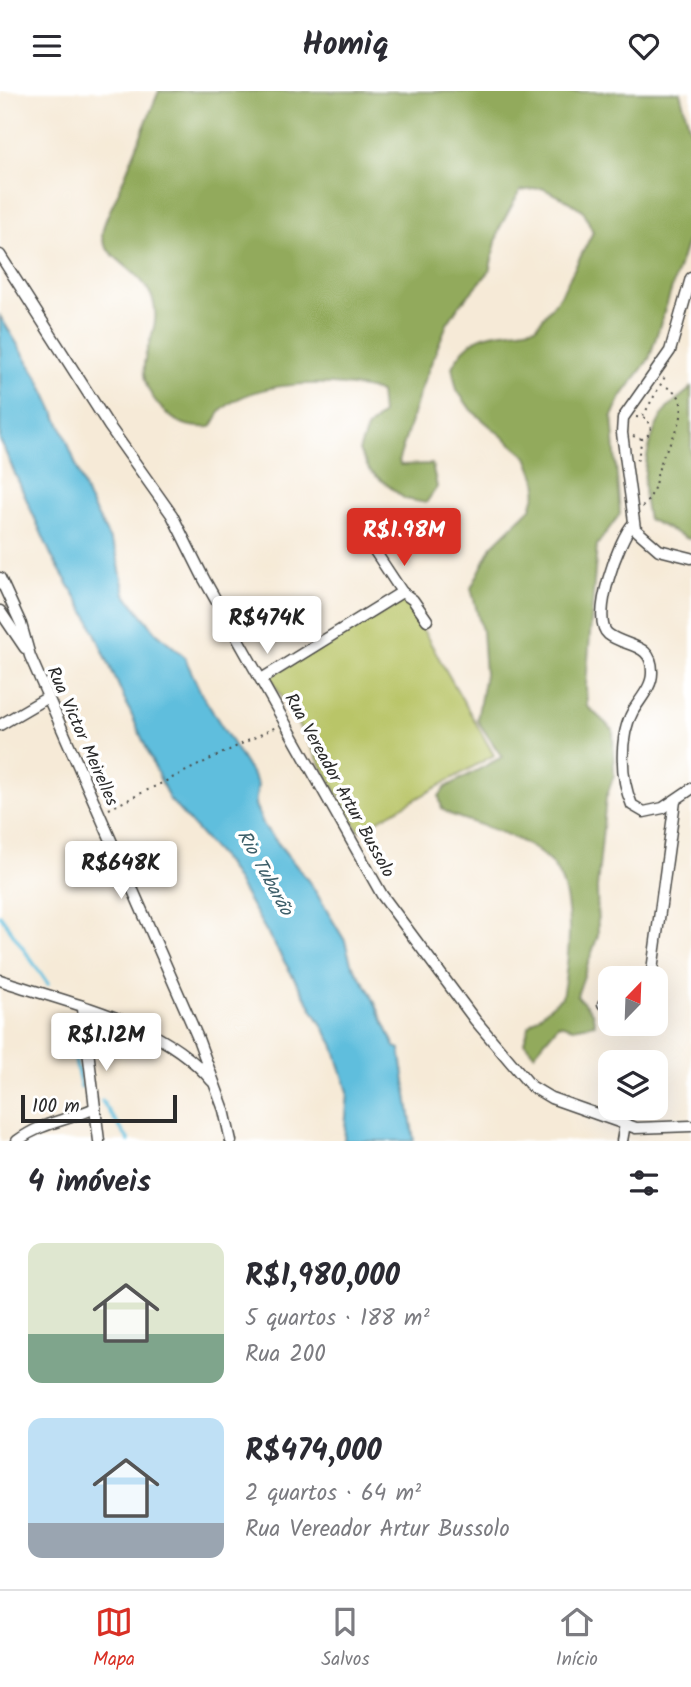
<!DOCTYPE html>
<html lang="pt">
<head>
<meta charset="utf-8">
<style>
	:root { --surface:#fff; --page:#f2f2f3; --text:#2b2b33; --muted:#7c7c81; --line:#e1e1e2; --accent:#d93025 }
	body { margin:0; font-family:Kalam,sans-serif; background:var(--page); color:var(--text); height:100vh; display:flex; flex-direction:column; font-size:26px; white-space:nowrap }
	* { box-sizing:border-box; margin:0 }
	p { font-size:23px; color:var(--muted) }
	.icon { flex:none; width:38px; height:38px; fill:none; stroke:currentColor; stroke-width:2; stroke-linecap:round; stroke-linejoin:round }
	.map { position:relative; height:1050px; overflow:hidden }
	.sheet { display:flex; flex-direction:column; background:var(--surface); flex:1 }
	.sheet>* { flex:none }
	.needle { width:46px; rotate:23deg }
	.buttons { position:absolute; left:598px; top:875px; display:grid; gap:14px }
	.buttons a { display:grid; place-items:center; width:70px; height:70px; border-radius:14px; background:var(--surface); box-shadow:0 7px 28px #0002; font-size:35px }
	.scale { position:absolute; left:21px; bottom:18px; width:156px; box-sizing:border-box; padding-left:7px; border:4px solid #2b2b2b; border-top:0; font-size:19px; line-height:24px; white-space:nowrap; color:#2b2b2b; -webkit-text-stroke:5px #fff; paint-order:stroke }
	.price { position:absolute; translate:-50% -60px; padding:0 16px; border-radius:7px; background:#fff; color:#222; font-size:23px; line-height:46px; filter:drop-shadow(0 2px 4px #0008) }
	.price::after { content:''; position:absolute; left:50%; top:42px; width:21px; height:16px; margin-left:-10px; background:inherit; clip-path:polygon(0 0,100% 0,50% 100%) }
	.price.on { background:var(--accent); color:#fff }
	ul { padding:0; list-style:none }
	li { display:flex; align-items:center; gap:21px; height:175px; padding:0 28px }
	li span { display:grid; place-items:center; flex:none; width:196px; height:140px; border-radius:14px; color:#555 }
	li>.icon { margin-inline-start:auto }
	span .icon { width:84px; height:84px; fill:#fffc; stroke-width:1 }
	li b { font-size:30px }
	h2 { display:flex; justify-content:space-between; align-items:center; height:84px; padding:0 28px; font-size:30px }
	header { display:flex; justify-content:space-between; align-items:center; height:91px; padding:0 28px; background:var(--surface); font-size:32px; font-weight:700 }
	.tabs { display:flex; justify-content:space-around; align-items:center; height:98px; border-top:2px solid var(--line); background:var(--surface); font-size:19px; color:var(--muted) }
	.tabs a { display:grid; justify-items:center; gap:4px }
	.tabs .on { color:var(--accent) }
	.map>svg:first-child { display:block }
</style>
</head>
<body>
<header><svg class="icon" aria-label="menu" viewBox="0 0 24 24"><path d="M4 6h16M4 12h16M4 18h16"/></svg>Homiq<svg class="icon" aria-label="heart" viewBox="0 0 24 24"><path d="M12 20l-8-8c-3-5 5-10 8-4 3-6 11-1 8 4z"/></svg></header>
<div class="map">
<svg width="691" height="1050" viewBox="0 0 691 1050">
	<rect width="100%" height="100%" fill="#fff"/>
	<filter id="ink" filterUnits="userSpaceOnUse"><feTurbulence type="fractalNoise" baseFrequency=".0143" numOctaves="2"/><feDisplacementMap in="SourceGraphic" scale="14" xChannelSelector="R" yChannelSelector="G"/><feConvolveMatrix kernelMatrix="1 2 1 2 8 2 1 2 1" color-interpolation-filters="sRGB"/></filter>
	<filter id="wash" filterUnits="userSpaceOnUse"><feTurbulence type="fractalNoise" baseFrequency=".00686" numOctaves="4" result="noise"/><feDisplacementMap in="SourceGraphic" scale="28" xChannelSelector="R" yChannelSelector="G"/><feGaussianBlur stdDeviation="1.57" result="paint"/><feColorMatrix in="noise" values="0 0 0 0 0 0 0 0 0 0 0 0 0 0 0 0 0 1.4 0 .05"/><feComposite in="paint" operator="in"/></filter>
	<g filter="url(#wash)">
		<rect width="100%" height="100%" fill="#f6ead7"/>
		<path fill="#b9c567" stroke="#727849" stroke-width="2" d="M406,509L494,664L359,740L270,585Z"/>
		<g fill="#92aa5c" stroke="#5e6a44" stroke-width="2">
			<path d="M159,0L680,1L691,42V138L649,268L621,306L612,325L620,423L597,454L586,595L587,615L613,639L614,684L606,707L597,797L598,844L577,905L592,921L595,933L573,937L559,933L534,963L524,951L530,933L562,906C569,869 578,799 549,770C525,745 483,736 452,724L442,718L439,705L446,696L502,666L477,629L485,583L482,540L471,497L492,455L531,417L538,394L527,366L471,319L457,299L452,276C474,235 495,245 536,236L562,202L593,141L583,119L562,107L542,97L520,100L499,138L489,181L459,215L447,233L422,295L399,368L400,374L432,373L437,396L426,412L405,408L370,380L359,360L367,338L382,323L380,301C340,288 257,288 223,318C218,322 215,331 211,336C191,337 178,334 163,319C119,272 166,250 153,209C142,177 102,167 102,144C103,128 114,114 119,99C133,66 145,33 159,0Z"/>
			<path d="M691,297V447L688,448L648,428C640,395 645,347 666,319C673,310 683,305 691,297Z"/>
		</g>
		<path fill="#5ebedd" stroke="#447484" stroke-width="2" d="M0,225L39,288L65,344L88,407L116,460L125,503L156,541L184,565L201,602L258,693L255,714L264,735L311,793L345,850L351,872L370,901L395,956L400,958L414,1050H344L348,1001L333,953L226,772L169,708L88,526L52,466L0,349Z"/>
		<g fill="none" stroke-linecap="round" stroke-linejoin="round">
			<g stroke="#5ebedd" stroke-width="3.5">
				<path d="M0,824L48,893"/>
				<path d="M66,928L81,996"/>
				<path d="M102,1010L129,1050"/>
			</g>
		</g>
	</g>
	<g filter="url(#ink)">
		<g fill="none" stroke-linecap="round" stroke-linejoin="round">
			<g stroke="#494845" stroke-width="13">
				<g id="minor">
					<path d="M0,164L109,335L172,424L204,488L382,804L475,929L531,995L551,1007L636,1037L691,1035"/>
					<path d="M691,187L670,260L623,327L622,342L635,438L659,459L691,467"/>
					<path d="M633,433C619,447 590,528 608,543C626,557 653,551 652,582C652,596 640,608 633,620C619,645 620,687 632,714L644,721L663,717L691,698"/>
					<path d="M361,439L402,501L413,509L427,529"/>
					<path d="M0,487L21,533L30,565L197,945L224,1019L231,1050"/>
					<path d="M0,520L25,557"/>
					<path d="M263,587L402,501"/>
					<path d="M0,634L48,606"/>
					<path d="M651,887L675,710"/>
					<path d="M0,889C70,913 162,930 212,990"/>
					<path d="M603,913L611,912"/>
					<path d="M83,918L99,1050"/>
					<path d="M17,1050C42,1031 67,1030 95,1017"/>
					<path d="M622,1050L625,1033"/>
				</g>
			</g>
			<g stroke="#494845" stroke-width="2" stroke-dasharray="2 5" stroke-linecap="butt">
				<path d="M643,325L666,284"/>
				<path d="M636,326L646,327L651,337L648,344L642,348L637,371"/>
				<path d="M633,345L642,348"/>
				<path d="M642,416C656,404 655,387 661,371C667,352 685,334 681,313C680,302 672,299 663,294"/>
				<path d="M109,718L276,636"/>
			</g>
			<use href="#minor" stroke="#fff" stroke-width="10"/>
		</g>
	</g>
	<g text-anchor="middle" stroke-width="7" stroke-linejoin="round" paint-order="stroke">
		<g font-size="18" fill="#2b2b2b" stroke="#fff">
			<text transform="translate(83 645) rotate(66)" y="6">Rua Victor Meirelles</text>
			<text transform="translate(340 694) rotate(61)" y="6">Rua Vereador Artur Bussolo</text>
		</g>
		<g font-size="19" font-style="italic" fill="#3d5e69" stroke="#fff">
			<text transform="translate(266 781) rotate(61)" y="7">Rio Tubarão</text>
		</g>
	</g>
</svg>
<div class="buttons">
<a><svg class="needle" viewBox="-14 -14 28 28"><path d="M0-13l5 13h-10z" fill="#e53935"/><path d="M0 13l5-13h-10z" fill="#7c7c81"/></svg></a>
<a><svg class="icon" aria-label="layers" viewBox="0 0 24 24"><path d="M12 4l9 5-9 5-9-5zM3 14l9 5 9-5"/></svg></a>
</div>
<div class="scale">100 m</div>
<b class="price on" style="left:404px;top:477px">R$1.98M</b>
<b class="price" style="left:267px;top:565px">R$474K</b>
<b class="price" style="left:121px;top:810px">R$648K</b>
<b class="price" style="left:106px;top:982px">R$1.12M</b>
</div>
<section class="sheet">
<h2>4 imóveis<svg class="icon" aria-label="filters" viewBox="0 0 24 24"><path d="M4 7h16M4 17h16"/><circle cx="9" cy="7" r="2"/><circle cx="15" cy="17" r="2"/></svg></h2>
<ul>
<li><span style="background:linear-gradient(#dfe7d0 65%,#7fa58c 0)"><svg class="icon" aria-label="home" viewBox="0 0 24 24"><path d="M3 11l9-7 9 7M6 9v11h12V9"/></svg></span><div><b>R$1,980,000</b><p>5 quartos · 188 m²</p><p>Rua 200</p></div></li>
<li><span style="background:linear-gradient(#bfe0f5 75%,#9aa5b1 0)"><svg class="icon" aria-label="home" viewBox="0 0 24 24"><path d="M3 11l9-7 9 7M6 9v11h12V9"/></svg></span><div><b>R$474,000</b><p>2 quartos · 64 m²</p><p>Rua Vereador Artur Bussolo</p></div></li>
</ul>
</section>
<nav class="tabs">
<a class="on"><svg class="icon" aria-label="map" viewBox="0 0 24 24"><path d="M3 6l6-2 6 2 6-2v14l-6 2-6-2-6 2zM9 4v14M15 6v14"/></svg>Mapa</a>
<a><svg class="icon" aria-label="saved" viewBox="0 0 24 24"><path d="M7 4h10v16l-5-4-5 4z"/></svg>Salvos</a>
<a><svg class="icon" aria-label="home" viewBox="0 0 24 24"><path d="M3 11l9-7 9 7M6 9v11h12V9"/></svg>Início</a>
</nav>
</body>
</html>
